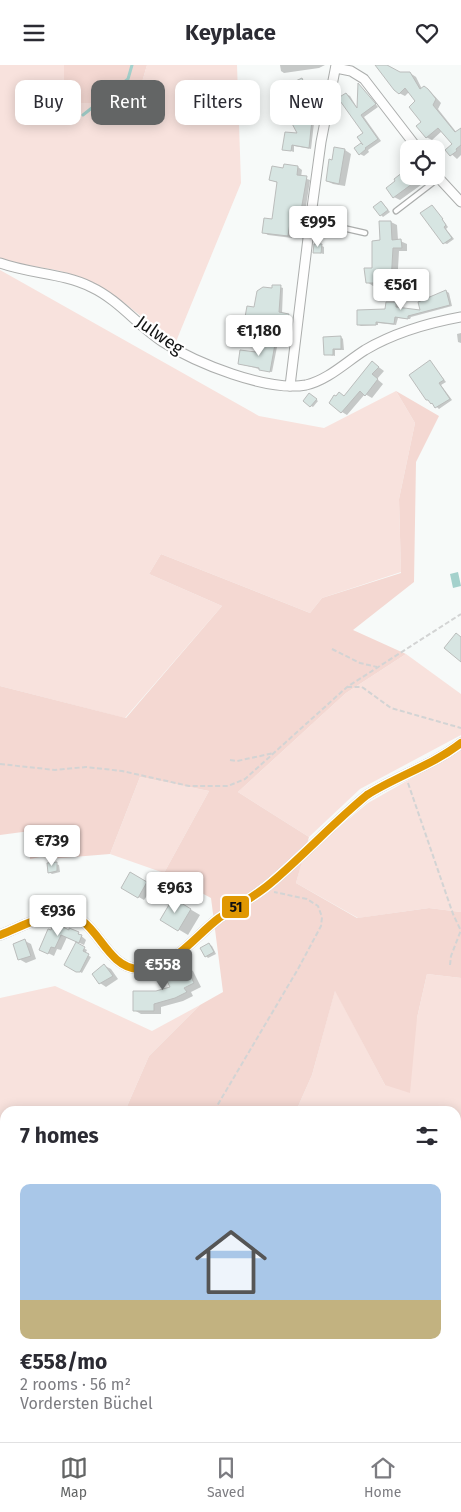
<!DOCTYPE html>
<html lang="en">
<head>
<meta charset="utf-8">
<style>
	:root { --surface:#fff; --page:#f7f7f7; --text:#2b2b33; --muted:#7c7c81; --line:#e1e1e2; --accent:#636565 }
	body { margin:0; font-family:"Fira Sans",sans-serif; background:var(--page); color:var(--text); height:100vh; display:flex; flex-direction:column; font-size:19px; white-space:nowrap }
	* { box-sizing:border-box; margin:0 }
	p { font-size:16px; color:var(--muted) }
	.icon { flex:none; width:28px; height:28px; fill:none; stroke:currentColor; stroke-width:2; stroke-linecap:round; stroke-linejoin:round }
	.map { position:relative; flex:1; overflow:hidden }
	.sheet { position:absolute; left:0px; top:1041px; width:461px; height:336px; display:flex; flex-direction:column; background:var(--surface); border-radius:15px 15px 0 0; box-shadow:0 2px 12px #0003 }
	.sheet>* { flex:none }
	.banner { position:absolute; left:15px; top:15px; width:431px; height:45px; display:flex; gap:10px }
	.controls { position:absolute; left:400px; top:75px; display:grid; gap:10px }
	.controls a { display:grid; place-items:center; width:45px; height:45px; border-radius:10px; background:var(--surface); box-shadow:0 2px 12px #0003; font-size:25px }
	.price { position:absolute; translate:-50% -42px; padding:0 11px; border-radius:5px; background:#fff; color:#222; font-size:16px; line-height:32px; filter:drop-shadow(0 1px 2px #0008) }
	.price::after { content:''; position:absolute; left:50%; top:30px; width:15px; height:11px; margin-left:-8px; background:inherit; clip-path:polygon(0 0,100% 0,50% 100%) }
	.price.on { background:var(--accent); color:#fff }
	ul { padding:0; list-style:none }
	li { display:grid; align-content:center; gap:10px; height:265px; padding:0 20px }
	li span { display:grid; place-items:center; height:155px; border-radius:10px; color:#555 }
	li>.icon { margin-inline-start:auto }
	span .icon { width:90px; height:90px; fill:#fffc; stroke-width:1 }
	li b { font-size:21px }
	h2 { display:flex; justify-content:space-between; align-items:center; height:60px; padding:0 20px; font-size:21px }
	.pill { padding:0 18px; border-radius:10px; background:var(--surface); box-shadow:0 2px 12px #0003; font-size:18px; line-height:45px }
	.pill.on { background:var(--accent); color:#fff }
	header { display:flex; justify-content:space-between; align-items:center; height:65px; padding:0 20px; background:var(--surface); font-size:22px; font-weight:700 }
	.menu { display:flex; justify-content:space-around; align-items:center; height:70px; border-top:1px solid var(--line); background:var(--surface); font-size:14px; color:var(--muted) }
	.menu a { display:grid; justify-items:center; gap:2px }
	.menu .on { color:var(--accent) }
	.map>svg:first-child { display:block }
</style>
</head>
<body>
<header><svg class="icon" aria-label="menu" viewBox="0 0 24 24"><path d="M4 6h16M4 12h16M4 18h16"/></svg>Keyplace<svg class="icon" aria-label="heart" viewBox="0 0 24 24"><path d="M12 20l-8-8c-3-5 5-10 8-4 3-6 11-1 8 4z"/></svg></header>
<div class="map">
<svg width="461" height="1377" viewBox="0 0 461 1377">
	<rect width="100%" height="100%" fill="#f7faf9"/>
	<g fill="#f8e2dd">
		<path d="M0,0H64V38H136L147,0H237L241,118L175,279C144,256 116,225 80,212C54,202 26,202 0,194Z"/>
		<path d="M0,205L259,351L324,363L396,326L415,358L399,434L401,507L322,533L310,548L161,489L149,509L222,541L125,653L0,621Z"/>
		<path d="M406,589L461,629V670L360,724L309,772L238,727L346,628Z"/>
		<path d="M461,685V847L429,843L358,853L296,818L303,792L368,738Z"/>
		<path d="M140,712L209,726L164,808L110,789Z"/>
		<path d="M427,909L461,913V1377H213L202,1373L456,1372V1046H296L312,1010L335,925L385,1020L417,953Z"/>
		<path d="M55,921L152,966L200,940L149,991L125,1046H5V1106L4,1096L0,1095V933Z"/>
	</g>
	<g fill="#f4d8d2">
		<path d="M64,0H147L136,38H64Z"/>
		<path d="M396,326L439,351L416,397L414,517L353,565L406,589L346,628L238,727L309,772L296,818L357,853L429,843L461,847V913L427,909L417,953L410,1028L385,1020L335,926L312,1010L296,1046H255L253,1044L250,1046H125L149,991L200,940L223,927L211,833L164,808L209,726L140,712L110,789L61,793L40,792L30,794V766L0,770V621L126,653L222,541L149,509L161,489L310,548L322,533L401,508L399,434L415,358Z"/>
		<path d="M0,1095H4L5,1106V1372H106L109,1377H0Z"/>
	</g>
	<path fill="#a4d1cc" d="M458,507L461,521L453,523L450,509Z"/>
	<g fill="#0003">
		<path d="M280,0H325L319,3L284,8L281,6Z"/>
		<path d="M377,0H385L400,9L410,8L416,12L422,24L424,22L430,26L441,38L438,44L457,68L461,66V90L457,94L447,85L453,79L442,66L432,75L426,72L417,37L409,27L405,31L399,28Z"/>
		<path d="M302,15L304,16L313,37L282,51L279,49L288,29Z"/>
		<path d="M359,20L378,42L364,52L381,76L368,85L369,87L364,91L360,89L366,82L365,68L346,29L350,31L358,44Z"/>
		<path d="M312,56L314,58L311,84L294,81V87L284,84Z"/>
		<path d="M335,84L345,85L351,89L345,121L333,119L327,116Z"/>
		<path d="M298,102L302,105L301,112L310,115L305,148L296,147L292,173L268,170L263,167L273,156L278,118L271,115Z"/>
		<path d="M407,106L409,111H415L421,120L400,135L394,132Z"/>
		<path d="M382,137L390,147L383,152L381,150Z"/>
		<path d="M432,141L448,162L446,164L454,174L447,179L444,178Z"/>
		<path d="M391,157L397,160L398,175L407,179V186H399L397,221H373L367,217L373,204L381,176Z"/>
		<path d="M322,181L324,182V189L314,187Z"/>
		<path d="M280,222L283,223L282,249L291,252L290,259L287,261L252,257L249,255L255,244L273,225Z"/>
		<path d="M446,226L449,228L452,241L411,252L410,254L398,253L396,260L378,258V260L361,261L359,260L387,245L396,239L398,240L399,244L421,246Z"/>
		<path d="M461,268V278L458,277L457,269Z"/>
		<path d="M341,272L343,274L344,285H335V291L325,289Z"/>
		<path d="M259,278L277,282L272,307L239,299L257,289Z"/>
		<path d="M372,297L384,306L377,314L383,319L372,333L365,329L347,350L342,347L345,332Z"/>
		<path d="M430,297L446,317L441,320L452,335L439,344L430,336Z"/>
		<path d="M312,331L318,336L313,342L311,341Z"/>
		<path d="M56,799L59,800L60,807L52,809L49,807Z"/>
		<path d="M131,808L153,821L144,835L123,823Z"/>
		<path d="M173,834L200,850L188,870L161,854Z"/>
		<path d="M49,866L78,868L86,875L84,880L67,872L61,885L57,884L54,891L46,887Z"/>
		<path d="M25,876L31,879L36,894L26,898L19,894Z"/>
		<path d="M77,879L87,885L85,889L91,892L82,908L66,900Z"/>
		<path d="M209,879L212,881L216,889L208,893L206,891Z"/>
		<path d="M105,901L111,904L118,914L106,922L100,918Z"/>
		<path d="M186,902L193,906L201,922L191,927L193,931L183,936L161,942V949H141L134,945L156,927L172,923Z"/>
	</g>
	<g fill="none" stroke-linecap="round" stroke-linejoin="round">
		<path stroke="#a4d1cc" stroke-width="3" d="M83,50L128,14L132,0"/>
	</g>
	<g fill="#d7e5e2" stroke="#bbbdbc">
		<path d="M375,0H387L400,7H410L420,24L424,21L428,24L436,34L433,40L455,67L461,63V80L456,84L457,86L450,91L445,85L452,79L438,63L426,73L416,61L421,57L409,42L415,36L405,23L399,29L394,25Z"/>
		<path d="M302,13L311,35L278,50L272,35L286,29L283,22Z"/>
		<path d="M358,18L376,39L361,50L378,74L365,83L366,84L359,90L354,83L361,78L363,80L357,72L363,68L338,33L346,28L357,43Z"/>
		<path d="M288,51L312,55L309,83L292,80L291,86L282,85L285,67L297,68Z"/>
		<path d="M334,82L345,84L339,119L326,116L329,94L332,95Z"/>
		<path d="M284,99L298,101L297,110L307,111L301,146L292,145L288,171L262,168L264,153L272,154L277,117L269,115L272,101L283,103Z"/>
		<path d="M407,104L409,111H412L416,116L393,133L386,123L395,116L394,114Z"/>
		<path d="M381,136L388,145L380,151L373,142Z"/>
		<path d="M432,140L443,154H442L446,160L444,162L452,173L443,179L420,148Z"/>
		<path d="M379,156H391L392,175L401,174L402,183H393L391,218H366L364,203H372V176L380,175Z"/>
		<path d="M314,179H322L321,188H313Z"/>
		<path d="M272,220H281L279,247L289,249L287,258L284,260L248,256L245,252L247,241L254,242L257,226L263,222L272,223Z"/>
		<path d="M446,225L450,240L408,251V254L395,252L394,259L376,257V260H357V245L385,244L386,237H396V242L420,245L418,237Z"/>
		<path d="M341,271V284H333V290H324L323,272Z"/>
		<path d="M258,276L275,279L270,307L259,305V303L238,299L240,285L256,287Z"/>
		<path d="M430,295L444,315L439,318L450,334L435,343L432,338L431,339L428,335H426L409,310Z"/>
		<path d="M372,296L379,302L372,309L378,314L365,331L360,326L341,348L329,338L334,330L336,331L339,327L344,331Z"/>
		<path d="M309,328L317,334L310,342L303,336Z"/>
		<path d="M456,568L461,572V597L444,583Z"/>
		<path d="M57,797V806L48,808L47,798Z"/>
		<path d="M130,807L147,817L138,833L121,823Z"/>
		<path d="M173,833L191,844L178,866L160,855Z"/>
		<path d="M53,860L58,862L59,860L69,865V863L79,867L78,869L82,870L79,878L61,870L55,883L51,882L48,889L39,885L48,864L51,865Z"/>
		<path d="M25,874L31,891L18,895L13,879Z"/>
		<path d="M76,877L85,882L83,886L89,889L80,907H76L64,900Z"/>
		<path d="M209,878L214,887L205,892L200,883Z"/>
		<path d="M104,899L113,911L99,919L92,909Z"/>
		<path d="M186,901L194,918L184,923L187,927L175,933L154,939V946H133V926H156L170,922L165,912Z"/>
	</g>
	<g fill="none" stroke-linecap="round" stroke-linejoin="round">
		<g stroke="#acaead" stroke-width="7">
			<g id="lane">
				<path d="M396,146L439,113"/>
				<path d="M309,165L343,163L365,168"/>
			</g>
		</g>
		<g stroke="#acaead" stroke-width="11">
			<g id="street">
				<path d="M336,3L351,6L364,14L418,84"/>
				<path d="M436,110L461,137"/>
				<path d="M0,198C30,209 63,208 91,222C119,235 138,261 163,277C196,298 267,327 306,320C328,315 346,297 365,285C394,268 428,258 461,252"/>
				<path d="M290,321L309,165L321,77L336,0"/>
				<path d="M0,870C18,863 38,852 57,849C97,844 101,901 138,904C171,906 195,871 219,853C237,841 256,831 272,817C305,789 334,757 367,730C397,711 433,700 461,678"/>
				<path d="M0,1326L5,1331"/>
				<path d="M61,1372L69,1377"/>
				<path d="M119,1372L120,1377"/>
			</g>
		</g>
		<g stroke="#d3d4d4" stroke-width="2" stroke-dasharray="5 2.5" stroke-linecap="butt">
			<path d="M332,584L360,598L377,602"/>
			<path d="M347,622H362L391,643L461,663"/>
			<path d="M230,695L237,696L274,688"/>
			<path d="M0,699L55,705L86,702L122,706L189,721H228L245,714L347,622L461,549"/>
			<path d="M408,718L453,849L461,866"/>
			<path d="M450,900L451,891L461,865"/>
			<path d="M214,1046L298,904L321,861L322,852L318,841L307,834L274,827"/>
		</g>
		<use href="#lane" stroke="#fefefe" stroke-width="4.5"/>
		<use href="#street" stroke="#fefefe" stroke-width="9"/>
		<g stroke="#fff" stroke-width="11">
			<path id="bus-1" d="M0,870C18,863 38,852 57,849C97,844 101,901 138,904C171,906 195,871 219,853C237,841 256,831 272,817C305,789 334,757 367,730C397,711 433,700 461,678"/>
		</g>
		<use href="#bus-1" stroke="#e09802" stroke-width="8"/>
	</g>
	<g text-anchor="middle" stroke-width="4.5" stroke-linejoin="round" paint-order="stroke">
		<g font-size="18" fill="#131515" stroke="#fff">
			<text transform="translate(160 270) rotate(35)" y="6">Julweg</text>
		</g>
	</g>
	<rect stroke="#fff" stroke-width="2" x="221" y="830" width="29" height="24" rx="5" fill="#e09802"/>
	<g font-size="14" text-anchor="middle" font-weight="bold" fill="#111">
		<text x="236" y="847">51</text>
	</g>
</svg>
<div class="controls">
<a><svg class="icon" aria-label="locate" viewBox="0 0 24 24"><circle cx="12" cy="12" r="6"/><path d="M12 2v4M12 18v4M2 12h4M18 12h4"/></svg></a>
</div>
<b class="price" style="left:318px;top:183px">€995</b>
<b class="price" style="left:401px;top:246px">€561</b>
<b class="price" style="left:259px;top:292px">€1,180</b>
<b class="price" style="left:52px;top:802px">€739</b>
<b class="price" style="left:175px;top:849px">€963</b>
<b class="price" style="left:58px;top:872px">€936</b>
<b class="price on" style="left:163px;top:926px">€558</b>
<div class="banner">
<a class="pill">Buy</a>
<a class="pill on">Rent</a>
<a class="pill">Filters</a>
<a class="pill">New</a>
</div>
<section class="sheet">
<h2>7 homes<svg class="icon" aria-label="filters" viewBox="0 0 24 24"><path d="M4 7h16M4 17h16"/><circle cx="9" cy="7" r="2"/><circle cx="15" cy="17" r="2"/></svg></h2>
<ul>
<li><span style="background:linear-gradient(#a9c7e8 75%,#c2b280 0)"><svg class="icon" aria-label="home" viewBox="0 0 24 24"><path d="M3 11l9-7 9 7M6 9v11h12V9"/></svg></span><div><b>€558/mo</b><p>2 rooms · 56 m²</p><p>Vordersten Büchel</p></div></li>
</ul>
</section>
</div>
<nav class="menu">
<a class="on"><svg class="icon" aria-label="map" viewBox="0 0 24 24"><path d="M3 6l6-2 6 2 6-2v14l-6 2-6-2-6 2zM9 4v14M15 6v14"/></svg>Map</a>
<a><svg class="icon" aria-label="saved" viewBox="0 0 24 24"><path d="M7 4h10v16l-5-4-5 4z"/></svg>Saved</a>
<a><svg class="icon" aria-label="home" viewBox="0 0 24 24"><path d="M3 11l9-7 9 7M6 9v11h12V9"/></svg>Home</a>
</nav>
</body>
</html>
